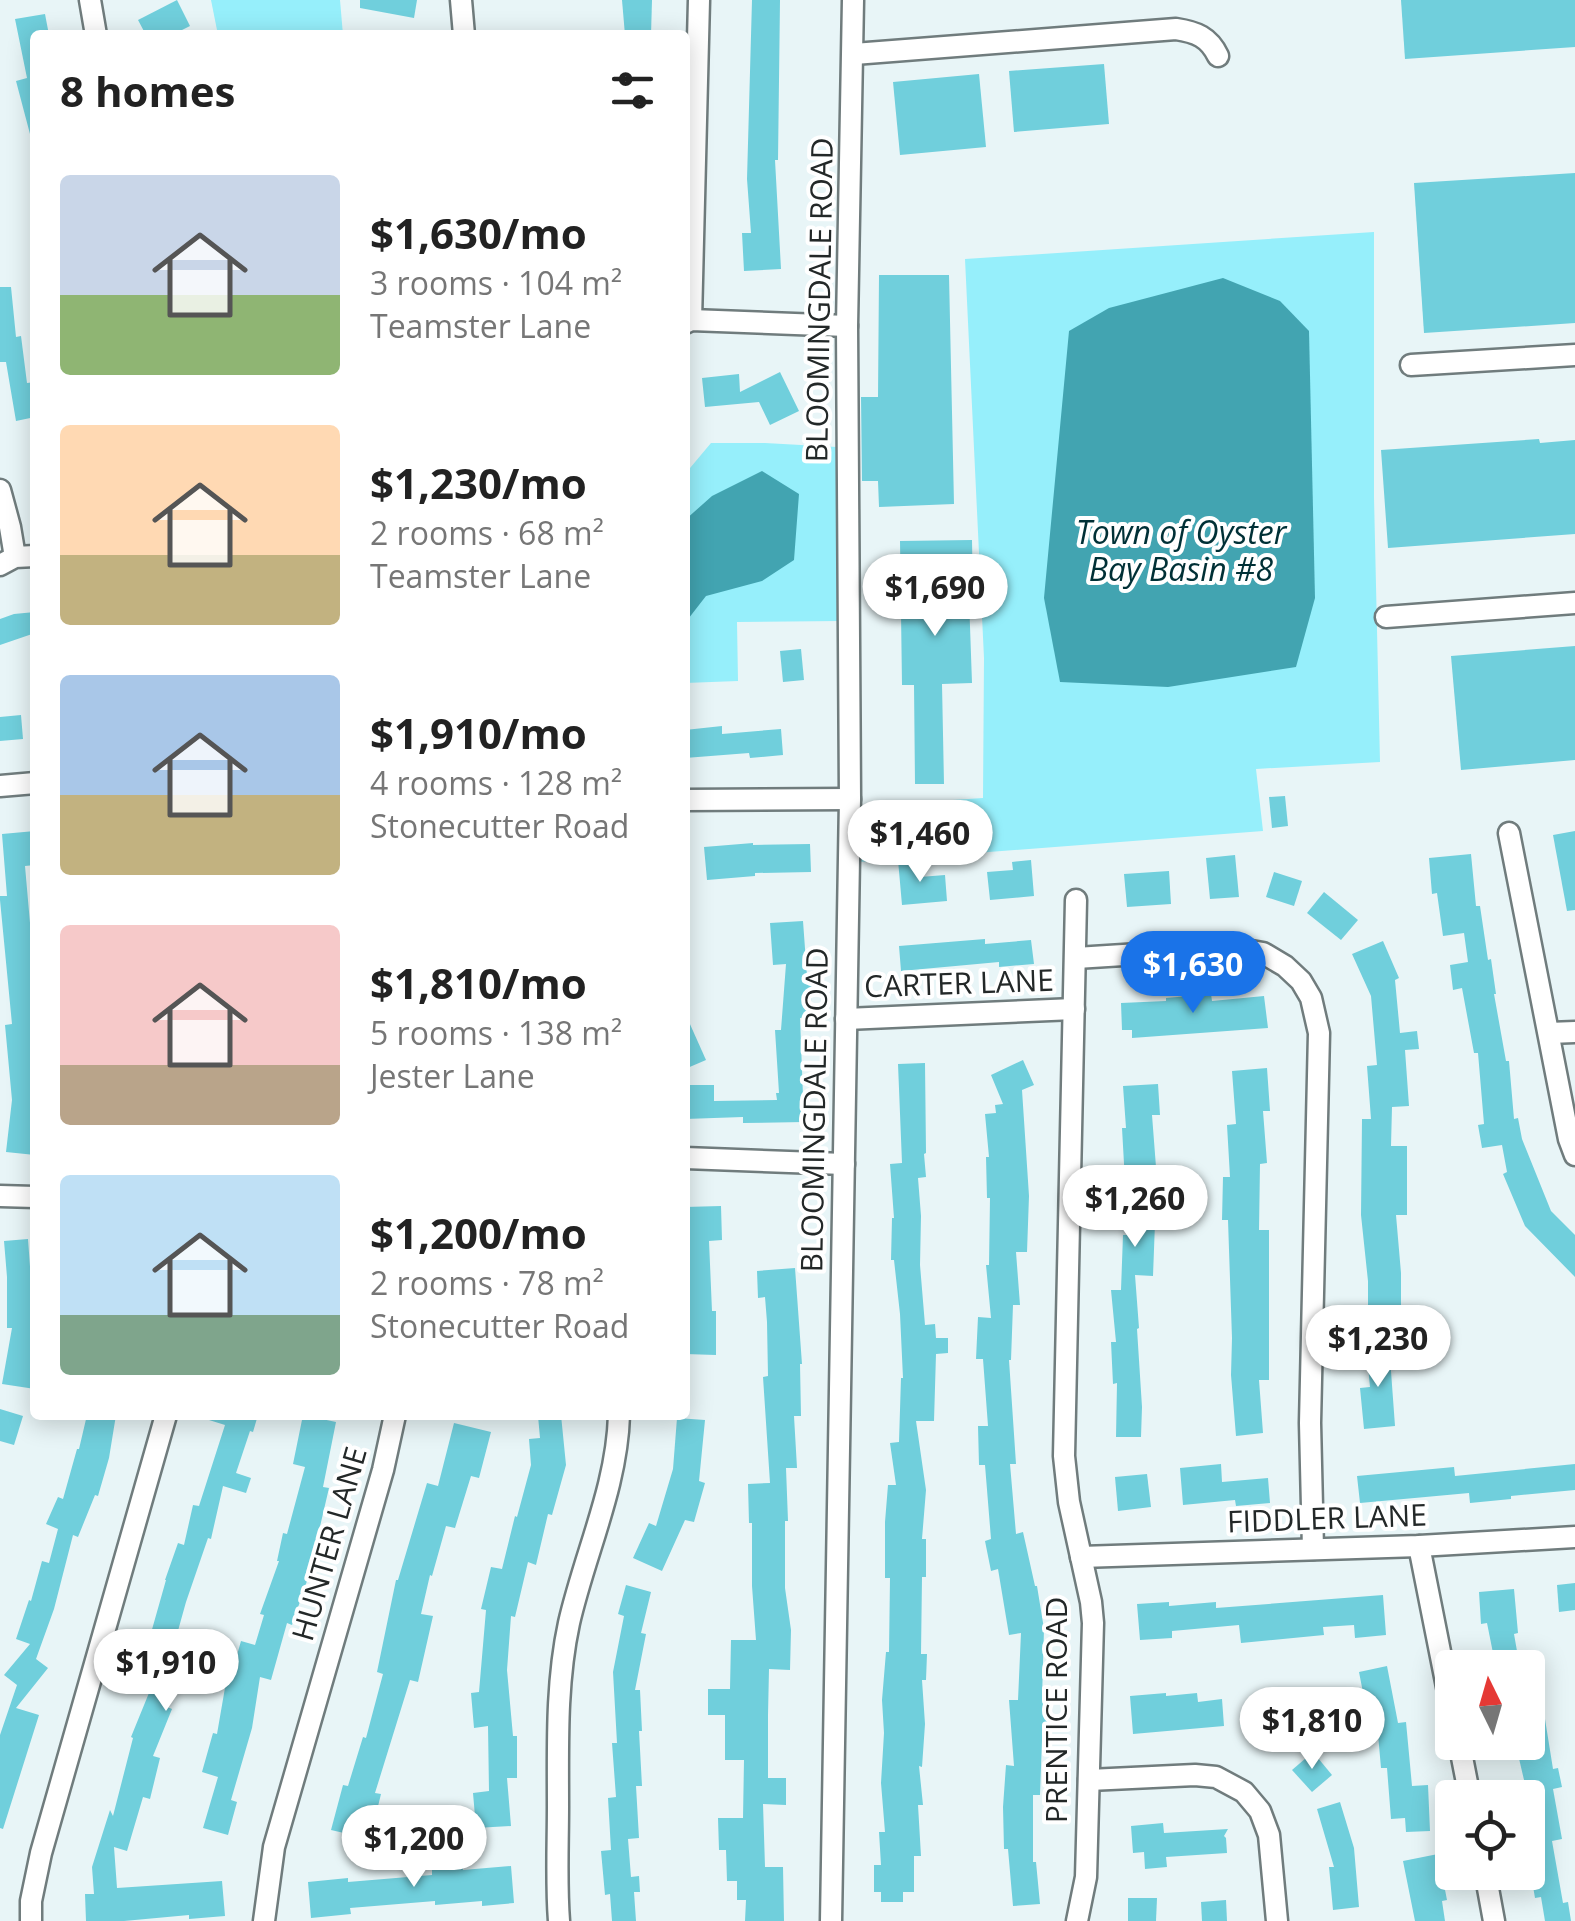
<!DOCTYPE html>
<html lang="en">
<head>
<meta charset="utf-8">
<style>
	:root { --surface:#fff; --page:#f2f2f2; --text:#222; --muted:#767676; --accent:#1a73e8 }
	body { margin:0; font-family:"Open Sans",sans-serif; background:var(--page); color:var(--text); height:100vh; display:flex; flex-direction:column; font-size:38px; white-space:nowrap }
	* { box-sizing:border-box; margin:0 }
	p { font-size:32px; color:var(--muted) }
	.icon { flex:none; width:55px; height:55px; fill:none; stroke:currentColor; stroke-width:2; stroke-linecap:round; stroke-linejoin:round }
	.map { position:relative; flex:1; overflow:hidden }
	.details { position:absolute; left:30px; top:30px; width:660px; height:1390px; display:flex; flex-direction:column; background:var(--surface); border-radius:10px; box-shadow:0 5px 25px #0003 }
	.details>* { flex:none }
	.needle { width:65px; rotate:355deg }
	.buttons { position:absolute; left:1435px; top:1650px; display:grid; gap:20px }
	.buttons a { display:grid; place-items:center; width:110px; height:110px; border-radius:10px; background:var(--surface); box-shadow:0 5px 25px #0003; font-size:50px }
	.price { position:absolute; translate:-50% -85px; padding:0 22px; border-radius:35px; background:#fff; color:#222; font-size:32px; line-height:65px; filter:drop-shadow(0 2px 5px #0008) }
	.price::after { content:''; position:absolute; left:50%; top:60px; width:30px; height:22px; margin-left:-15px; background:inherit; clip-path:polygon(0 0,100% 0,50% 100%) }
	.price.current { background:var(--accent); color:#fff }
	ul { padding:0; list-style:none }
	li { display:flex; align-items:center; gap:30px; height:250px; padding:0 30px }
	li span { display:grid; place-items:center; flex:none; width:280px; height:200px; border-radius:10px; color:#555 }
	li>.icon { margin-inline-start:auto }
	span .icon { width:120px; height:120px; fill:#fffc; stroke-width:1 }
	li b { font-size:42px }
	h2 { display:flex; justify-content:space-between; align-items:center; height:120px; padding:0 30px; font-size:42px }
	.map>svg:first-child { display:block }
</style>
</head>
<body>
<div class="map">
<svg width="1575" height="1921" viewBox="0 0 1575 1921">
	<rect width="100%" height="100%" fill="#e8f5f7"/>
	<g fill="#96effb">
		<path d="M211,0H340L343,35H218Z"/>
		<path d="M1374,232V497L1380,762L1256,769L1263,831L846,863L847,807L983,798L984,658L965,259Z"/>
		<path d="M711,443H765L837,447L840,621L737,622L738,681L685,683V474Z"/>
	</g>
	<g fill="#42a4b1">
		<path d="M1223,278L1280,301L1309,331L1315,598L1296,667L1168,687L1060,682L1044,598L1069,331L1109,308Z"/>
		<path d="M762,471L799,494L794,560L762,581L706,596L685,623V520L712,496Z"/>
	</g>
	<g fill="#70cfdc">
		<path d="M177,0L190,26L172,35H146L138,20Z"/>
		<path d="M360,0H417L414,18L360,8Z"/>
		<path d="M622,0H652L651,35H625Z"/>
		<path d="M752,0H780L778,160H775L781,269L744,271L742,233H751L747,179Z"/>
		<path d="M1401,0H1575V47L1405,59Z"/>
		<path d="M45,14L49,35H35V133L30,134L16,81L27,78L15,19Z"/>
		<path d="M1104,64L1109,124L1014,132L1009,71Z"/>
		<path d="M979,74L986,147L900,155L893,82Z"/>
		<path d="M1575,173V323L1424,333L1414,183Z"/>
		<path d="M879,275H949L954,504L879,507L878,481H862L861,397H878Z"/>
		<path d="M0,287H11L16,337L21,336L27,383L35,382V417L16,421L6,362H0Z"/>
		<path d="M780,372L799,411L770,425L759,402L705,407L702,378L739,374L740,392Z"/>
		<path d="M1539,439L1540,443L1575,440V534L1388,548L1381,450Z"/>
		<path d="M972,540L973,598H969L972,683L942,684L944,784H915L914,685H902L900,541Z"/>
		<path d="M35,612V633L0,645V619L14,614Z"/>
		<path d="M1575,646V760L1461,770L1451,656Z"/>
		<path d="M801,649L804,680L783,682L780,651Z"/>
		<path d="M21,715L23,739L0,741V717Z"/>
		<path d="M722,726V734L781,729L783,755L750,758L749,753L685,758V730Z"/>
		<path d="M1285,796L1288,826L1272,828L1269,797Z"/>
		<path d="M35,831V865L25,866L33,957H35V1155L6,1152L12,1100L5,1025L12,1024L0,900V896H7L2,834Z"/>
		<path d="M1575,831V910L1567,911L1553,835Z"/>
		<path d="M753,843V845L810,844L811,872L755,873V876L707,880L704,847Z"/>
		<path d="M1471,854L1476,906H1480L1488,960L1491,959L1496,994H1494L1506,1061H1509L1514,1119L1518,1118L1522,1139L1551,1211L1575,1235V1277L1525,1226L1503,1174L1507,1172L1502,1145L1482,1148L1478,1125L1484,1124L1478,1053H1474L1462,988L1453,990L1450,965L1468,962L1464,933L1443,936L1437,893L1432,894L1429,858Z"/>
		<path d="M1235,855L1239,897L1210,899L1206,858Z"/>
		<path d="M918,858L920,877L945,875L947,901L902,905L898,860Z"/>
		<path d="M1031,860L1034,896L990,900L987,872L1013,870L1012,862Z"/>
		<path d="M1169,871L1171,904L1127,907L1124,874Z"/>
		<path d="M1274,872L1302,881L1294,906L1266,897Z"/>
		<path d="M1324,892L1358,920L1341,940L1307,913Z"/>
		<path d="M803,921L807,976H813L810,1019L800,1018L804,1122L743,1123V1117L685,1119V1085H714V1101L777,1100L776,1093H779L775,1030H781L786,964L773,965L770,923Z"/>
		<path d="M985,939V944L1031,940L1034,964L999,967V962L901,971L899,946Z"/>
		<path d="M1383,941L1399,978L1395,980L1400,1033L1417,1031L1419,1049L1405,1050L1409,1106L1392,1107L1391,1146H1407V1215H1396L1401,1273V1318H1368V1281L1361,1215L1362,1119H1371L1367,1066L1377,1065L1371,996L1352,954Z"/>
		<path d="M1211,994L1212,1001L1264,996L1268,1028L1132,1038V1030H1122L1121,1003L1166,1001V998Z"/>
		<path d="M685,1013L706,1060L685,1069Z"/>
		<path d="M1023,1060L1034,1085L1022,1090L1029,1196L1027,1252H1016L1020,1305H1013L1011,1360H1009L1016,1464H1010L1016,1534L1023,1532L1035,1586H1037L1044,1629L1042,1698H1047L1049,1740H1042L1040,1795H1033V1862H1036L1040,1904L1013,1906L1008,1849H1004L1003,1807L1006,1765L1014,1766L1009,1700H1018L1021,1633L1009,1635L998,1569L991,1571L985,1541L991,1539L985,1465H979L978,1426H988L983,1359H976L978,1317L991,1318L986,1265H989L990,1198H987L986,1157H989L985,1114L996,1113L995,1105L1003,1104L991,1075Z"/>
		<path d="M925,1063L926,1153L924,1154L926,1177L918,1178L921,1216L920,1265L925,1325L935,1324L936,1338H948V1353L936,1354L934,1421H916L926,1490L922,1539H926V1577H922L921,1654H927L926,1680H922L925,1724L922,1767L919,1766L923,1805H918L921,1856H914V1892H903V1902H881V1892H874V1865H881L879,1832H885L881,1783L884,1733L882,1700L886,1652H889L890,1578H885V1522L888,1485H896L890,1443L899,1442L901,1378H903L900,1314L894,1260H891L892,1218H894L890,1164L902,1163L898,1064Z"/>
		<path d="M1267,1068L1270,1111H1263L1267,1163L1260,1164L1259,1230H1269V1380H1259L1263,1433L1236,1436L1231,1375L1232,1338L1228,1220H1222L1223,1177H1230L1227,1125L1236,1124L1232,1071Z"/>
		<path d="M1158,1084L1160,1115H1152L1157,1180H1159L1161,1222L1155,1223L1153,1276L1135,1275L1139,1328L1137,1329L1142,1407L1141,1437H1116L1117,1383L1113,1384L1111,1342H1116L1111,1290H1121L1123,1235H1128L1122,1128H1126L1123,1086Z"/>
		<path d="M721,1206L722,1240L709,1241L712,1311H716V1355L685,1354V1207Z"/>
		<path d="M28,1239L31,1280L30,1339H35V1389L2,1384L12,1328H7V1277L4,1241Z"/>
		<path d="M795,1268L802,1364H800L801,1416H794L797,1468H786L788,1521H785V1588L791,1630L790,1670L769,1669L768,1715V1778H786V1805L763,1804L765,1867H783L784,1921H745L746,1900H737V1881H727L726,1850H719L718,1818H743L744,1760H725V1715H708V1689H730L731,1640H756L752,1586V1523H749L748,1484L770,1483L763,1377L768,1376L767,1322L765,1297L758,1298L757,1271Z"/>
		<path d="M1389,1344L1395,1426L1364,1429L1360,1388L1370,1387L1366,1346Z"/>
		<path d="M0,1409L23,1416L14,1445L0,1441Z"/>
		<path d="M87,1415H116L109,1458L98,1496L95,1495L78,1537L73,1535L54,1609L36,1659L48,1668L16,1708L39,1715L3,1829L0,1828V1735L17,1685L4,1675L30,1644L16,1639L29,1600L31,1601L42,1561L49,1563L58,1529L46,1524L58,1497L63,1499L77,1449H79Z"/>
		<path d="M210,1415H258L253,1432L250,1431L236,1473L251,1478L246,1493L223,1486L211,1539L208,1538L186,1602L169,1663L174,1664L163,1705L172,1709L153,1756L160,1758L150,1799L143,1797L127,1851L114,1847L117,1888L222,1881L225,1916L189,1919V1915L124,1921H86L85,1894H94L92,1867L110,1810L113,1816L133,1738L131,1737L151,1688L143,1686L158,1635L151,1633L166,1580H165L178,1543L184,1545L193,1505L199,1506L225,1425L209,1420Z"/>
		<path d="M303,1415L336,1422L323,1487L329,1488L308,1578L292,1625L287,1623L271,1680L260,1677L252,1728L231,1800L237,1802L228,1835L203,1828L218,1777L202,1772L213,1733L217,1734L226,1682L229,1683L241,1641L255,1645L264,1615L260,1614L279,1561H277L283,1533L287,1534L305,1467L293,1464Z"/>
		<path d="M561,1415L566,1465L552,1515L548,1514L536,1565L528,1562L515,1617L511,1616L507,1670L513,1736H517V1778H507L511,1826L476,1828L473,1793L489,1791L488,1726L474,1728L471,1693L479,1692L486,1610L481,1609L491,1567L502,1569L515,1516L517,1517L531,1465L529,1439L540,1438L538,1416Z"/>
		<path d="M677,1418L705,1420L699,1481L705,1483L694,1522L685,1520L662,1571L633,1558L649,1523L656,1526L673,1469Z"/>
		<path d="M454,1423L491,1432L479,1478L471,1476L455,1528L446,1526L432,1576L430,1575L421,1614L433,1616L418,1682L410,1680L375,1793L381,1794L370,1839L331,1830L343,1785L348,1786L363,1737L366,1738L383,1674L377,1672L396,1580H398L427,1483L438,1486Z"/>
		<path d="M1221,1464L1222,1482L1268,1478L1270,1503L1236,1506L1235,1500L1183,1505L1180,1468Z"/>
		<path d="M1575,1464V1490L1511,1496V1499L1470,1503L1469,1493L1360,1503L1357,1476L1454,1467L1455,1476Z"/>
		<path d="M1147,1474L1151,1507L1118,1511L1115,1477Z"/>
		<path d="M1575,1583V1610L1559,1612L1557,1585Z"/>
		<path d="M626,1585L651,1592L641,1633L646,1634L635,1690H640L642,1731H639L642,1786H636L639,1838L628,1839L631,1877L639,1876L640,1892H634L636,1921H612L610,1894L605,1895L601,1851L611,1850L608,1798L616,1797L612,1743H617L613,1672L624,1616L618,1614Z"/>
		<path d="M1514,1589L1518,1633L1514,1634L1520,1668H1496L1487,1623L1481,1624L1479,1592Z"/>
		<path d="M1383,1595L1386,1635L1355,1638L1354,1625L1323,1627L1324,1635L1241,1643L1239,1625L1172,1631V1638L1140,1640L1137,1604L1169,1602V1606L1216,1602V1608Z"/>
		<path d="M1387,1666L1398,1723L1406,1722L1412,1786L1428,1785L1430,1831L1406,1832L1405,1818L1391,1819L1387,1768H1381L1376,1712L1367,1713L1359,1672Z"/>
		<path d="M1166,1693V1696L1197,1693L1198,1702L1222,1699L1224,1726L1133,1734L1130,1696Z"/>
		<path d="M1541,1694L1553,1769L1558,1768L1562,1787L1553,1789L1562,1839L1552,1841L1563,1903L1568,1902L1571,1921H1545L1541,1897L1535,1898L1528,1857H1532L1528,1830V1797L1517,1750L1528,1747V1696Z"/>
		<path d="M1253,1704L1288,1723L1275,1746L1240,1726Z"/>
		<path d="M1313,1752L1332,1775L1312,1792L1292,1770Z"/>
		<path d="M1340,1802L1354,1848L1359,1907L1333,1910L1329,1867H1334L1317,1809Z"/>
		<path d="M1163,1823L1164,1833L1228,1829L1224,1836L1226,1838L1227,1853L1166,1857L1167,1867L1145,1869L1144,1852L1133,1853L1131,1826Z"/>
		<path d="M1438,1854L1447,1900L1442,1901L1445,1921H1415L1403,1861Z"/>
		<path d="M462,1863L463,1870L511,1866L514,1903L482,1906V1901L435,1905V1901L350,1908L351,1914L311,1918L308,1882L348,1878V1882L432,1875V1865Z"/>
		<path d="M1128,1898H1157L1156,1921H1128Z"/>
		<path d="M1226,1900L1227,1921H1202L1201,1902Z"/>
	</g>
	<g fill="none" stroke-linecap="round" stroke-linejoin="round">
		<g stroke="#707c7d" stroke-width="25">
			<g id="minor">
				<path d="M90,0L96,35"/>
				<path d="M461,0L464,35"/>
				<path d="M854,54L1176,29C1196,32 1209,37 1218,56"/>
				<path d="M691,320L699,0"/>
				<path d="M685,323L691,320L847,326"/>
				<path d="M1411,365L1575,355"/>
				<path d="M0,490L10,527L15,557"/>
				<path d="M0,565L15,557L35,556"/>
				<path d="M1386,617L1575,603"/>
				<path d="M0,786L35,783"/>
				<path d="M685,800L850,799"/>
				<path d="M1509,833L1569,1139L1575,1155"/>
				<path d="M1076,900L1064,1456L1069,1502L1091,1602L1093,1623L1086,1877L1077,1921"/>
				<path d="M1076,958L1234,948L1263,953L1285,966L1301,981L1311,998L1319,1033L1310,1423L1313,1549"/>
				<path d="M846,1019L1074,1009"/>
				<path d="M1549,1033L1575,1032"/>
				<path d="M685,1158L844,1164"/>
				<path d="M0,1196L35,1197"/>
				<path d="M1419,1546L1452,1712"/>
				<path d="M1081,1557L1419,1546L1575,1537"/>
				<path d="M1459,1742L1470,1798"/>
				<path d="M1089,1780L1195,1775L1216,1777L1244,1792L1260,1811L1269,1835L1277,1921"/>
				<path d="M1485,1872L1494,1921"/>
				<path d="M31,1921V1901L41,1853L166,1415"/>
				<path d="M264,1921L274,1847L383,1470L395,1415"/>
				<path d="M559,1921C556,1883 558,1844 558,1806C558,1745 556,1683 569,1623C585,1553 617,1487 619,1415"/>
				<path d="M831,1921L850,799L847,326L853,0"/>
			</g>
		</g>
		<use href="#minor" stroke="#fff" stroke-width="20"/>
	</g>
	<g text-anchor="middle" stroke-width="8" stroke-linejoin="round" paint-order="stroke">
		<g font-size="30" fill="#232828" stroke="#fff">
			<text transform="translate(820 300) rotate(-89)" y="10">BLOOMINGDALE ROAD</text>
			<text transform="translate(959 984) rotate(-2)" y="10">CARTER LANE</text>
			<text transform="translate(815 1110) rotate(-89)" y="10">BLOOMINGDALE ROAD</text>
			<text transform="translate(1327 1519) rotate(-2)" y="10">FIDDLER LANE</text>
			<text transform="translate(330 1544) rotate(-74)" y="10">HUNTER LANE</text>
			<text transform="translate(1057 1710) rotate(-90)" y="10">PRENTICE ROAD</text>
		</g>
		<g font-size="32" font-style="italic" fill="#003036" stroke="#fff">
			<text x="1181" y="544">Town of Oyster<tspan x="1181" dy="37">Bay Basin #8</tspan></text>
		</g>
	</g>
</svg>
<div class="buttons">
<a><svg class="needle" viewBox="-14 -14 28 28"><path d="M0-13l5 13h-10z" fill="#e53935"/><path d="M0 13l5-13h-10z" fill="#767676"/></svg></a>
<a><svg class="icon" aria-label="locate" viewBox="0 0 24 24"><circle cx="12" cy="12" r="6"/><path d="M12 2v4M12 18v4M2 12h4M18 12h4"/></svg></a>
</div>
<b class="price" style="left:935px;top:639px">$1,690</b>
<b class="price" style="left:920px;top:885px">$1,460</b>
<b class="price current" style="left:1193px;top:1016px">$1,630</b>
<b class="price" style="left:1135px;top:1250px">$1,260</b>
<b class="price" style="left:1378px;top:1390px">$1,230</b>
<b class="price" style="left:166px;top:1714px">$1,910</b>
<b class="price" style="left:1312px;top:1772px">$1,810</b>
<b class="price" style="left:414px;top:1890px">$1,200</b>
<section class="details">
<h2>8 homes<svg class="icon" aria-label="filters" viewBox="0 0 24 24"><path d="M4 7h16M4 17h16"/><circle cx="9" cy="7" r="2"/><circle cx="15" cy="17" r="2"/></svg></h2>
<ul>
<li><span style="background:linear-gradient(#c9d6e8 60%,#8fb573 0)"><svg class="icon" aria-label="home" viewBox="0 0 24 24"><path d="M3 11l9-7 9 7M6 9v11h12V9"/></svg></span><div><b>$1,630/mo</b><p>3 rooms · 104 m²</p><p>Teamster Lane</p></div></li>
<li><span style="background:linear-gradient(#ffd9b3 65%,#c2b280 0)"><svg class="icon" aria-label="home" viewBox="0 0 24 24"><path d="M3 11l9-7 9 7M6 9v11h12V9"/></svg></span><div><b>$1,230/mo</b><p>2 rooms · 68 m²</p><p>Teamster Lane</p></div></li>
<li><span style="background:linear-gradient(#a9c7e8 60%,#c2b280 0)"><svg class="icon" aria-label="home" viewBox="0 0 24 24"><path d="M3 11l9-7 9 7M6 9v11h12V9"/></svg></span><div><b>$1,910/mo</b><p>4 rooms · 128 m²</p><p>Stonecutter Road</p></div></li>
<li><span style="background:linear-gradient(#f6c9c9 70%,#b9a48a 0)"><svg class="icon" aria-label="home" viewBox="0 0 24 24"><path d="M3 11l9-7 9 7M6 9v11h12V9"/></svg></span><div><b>$1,810/mo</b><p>5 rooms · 138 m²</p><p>Jester Lane</p></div></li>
<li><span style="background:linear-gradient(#bfe0f5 70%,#7fa58c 0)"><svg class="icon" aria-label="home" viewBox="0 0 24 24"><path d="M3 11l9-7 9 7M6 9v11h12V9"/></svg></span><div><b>$1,200/mo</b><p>2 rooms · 78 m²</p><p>Stonecutter Road</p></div></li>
</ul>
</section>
</div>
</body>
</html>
